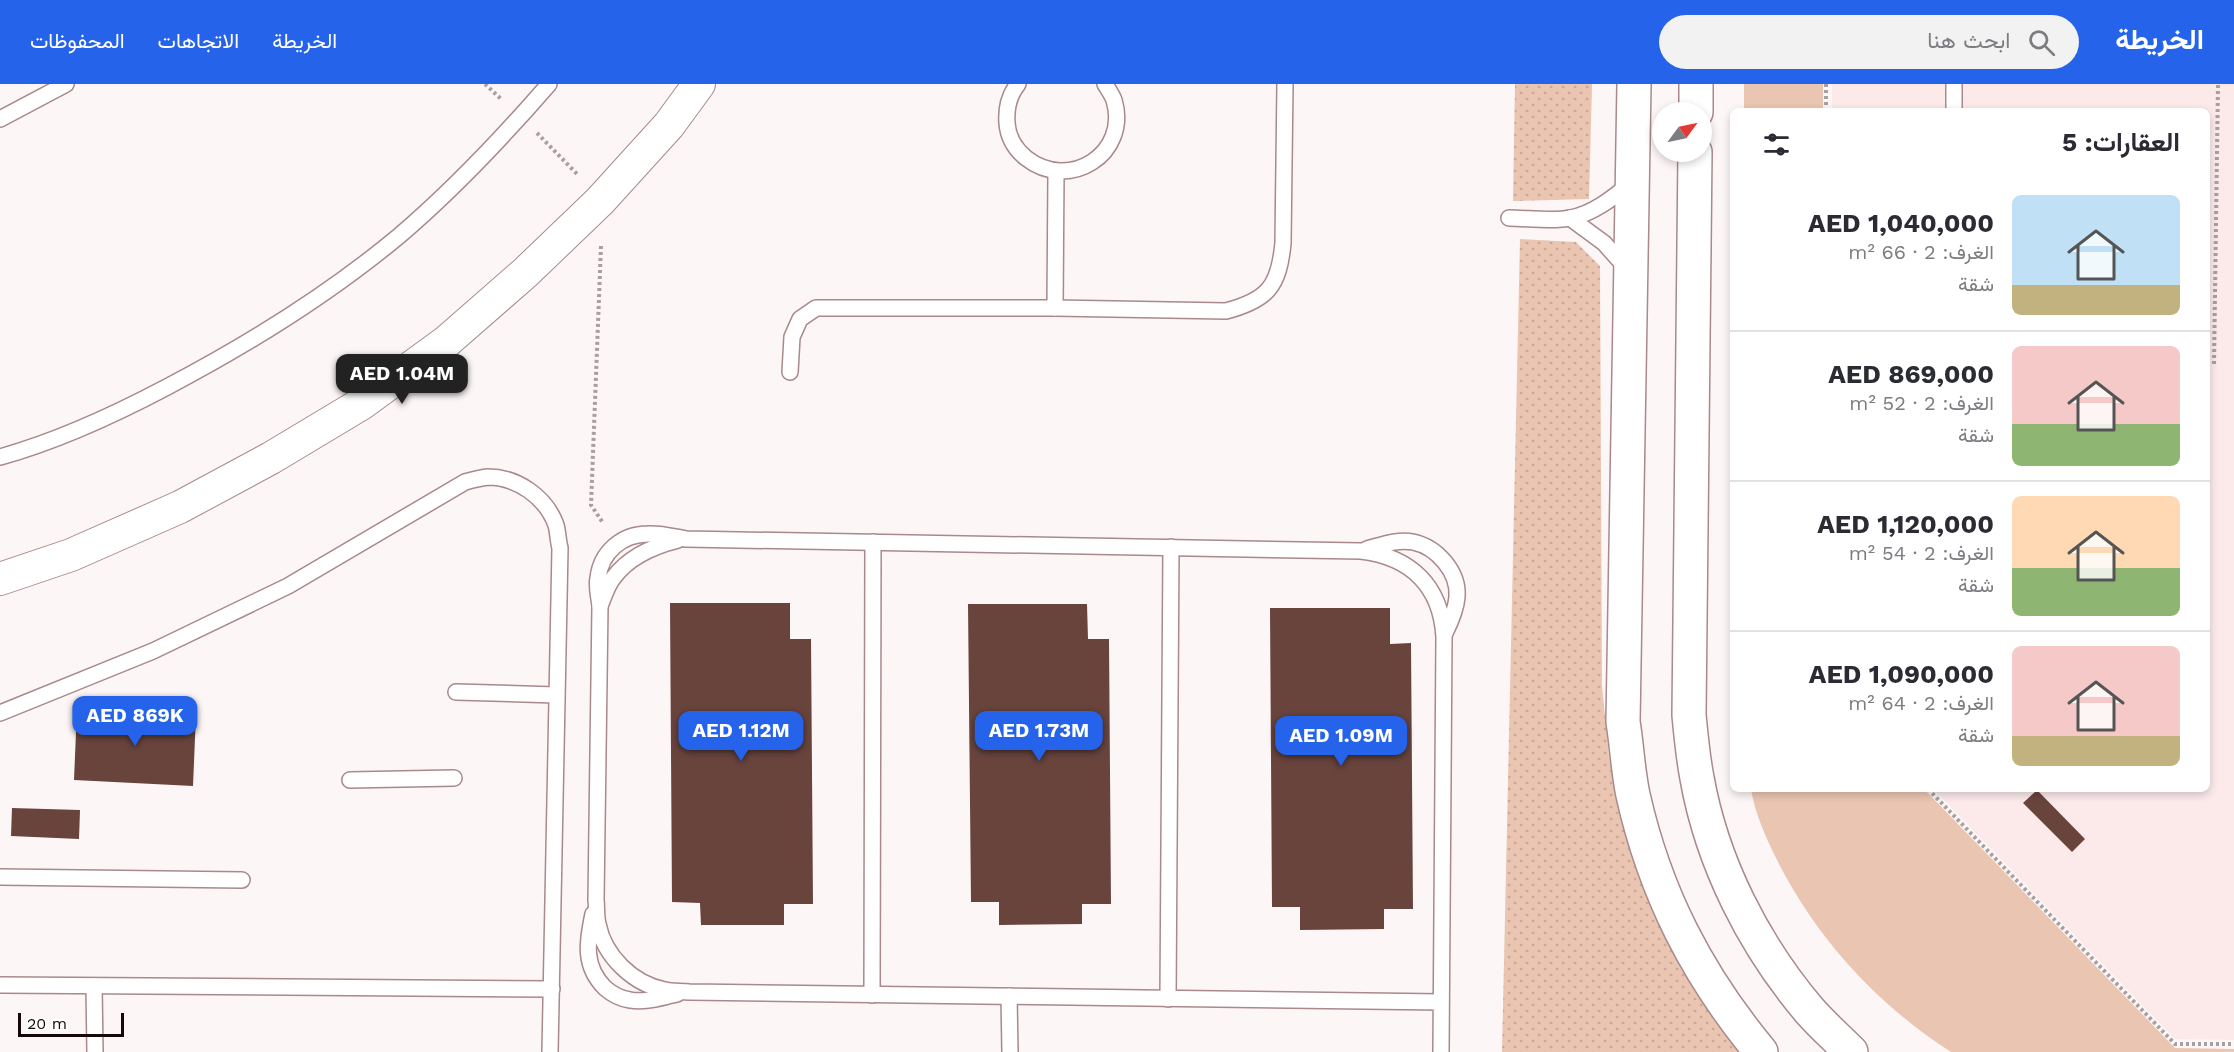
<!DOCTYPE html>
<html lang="ar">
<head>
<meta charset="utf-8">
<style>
	:root { --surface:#fff; --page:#f2f2f3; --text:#2b2b33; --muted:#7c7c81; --line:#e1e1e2; --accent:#2563eb }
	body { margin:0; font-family:"Work Sans",Vazirmatn,sans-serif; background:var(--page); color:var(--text); direction:rtl; height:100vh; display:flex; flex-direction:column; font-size:22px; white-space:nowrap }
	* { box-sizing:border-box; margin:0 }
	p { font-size:20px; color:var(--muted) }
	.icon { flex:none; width:33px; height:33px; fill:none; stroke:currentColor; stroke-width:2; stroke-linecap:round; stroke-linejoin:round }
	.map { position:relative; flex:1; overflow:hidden; direction:ltr }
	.drawer { position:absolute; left:1730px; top:24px; width:480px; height:684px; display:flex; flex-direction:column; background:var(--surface); border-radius:9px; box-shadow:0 3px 9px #0003; direction:rtl }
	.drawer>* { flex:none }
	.needle { width:39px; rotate:57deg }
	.tools { position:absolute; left:1652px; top:18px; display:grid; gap:12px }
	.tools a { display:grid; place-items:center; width:60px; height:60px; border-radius:50%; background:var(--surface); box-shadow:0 3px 9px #0003; font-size:30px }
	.scale { position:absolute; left:18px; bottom:15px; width:106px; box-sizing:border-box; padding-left:6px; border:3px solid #15090b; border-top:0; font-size:16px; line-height:21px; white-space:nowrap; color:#15090b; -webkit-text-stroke:4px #fff; paint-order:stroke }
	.price { position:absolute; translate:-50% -51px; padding:0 14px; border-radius:12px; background:var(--accent); color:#fff; font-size:20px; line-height:39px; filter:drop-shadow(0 2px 3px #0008) }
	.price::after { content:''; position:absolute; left:50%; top:36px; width:18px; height:14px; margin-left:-9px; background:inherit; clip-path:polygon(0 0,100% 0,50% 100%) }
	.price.active { background:#222; color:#fff }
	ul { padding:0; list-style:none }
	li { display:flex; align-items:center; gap:18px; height:150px; padding:0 30px }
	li+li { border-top:2px solid var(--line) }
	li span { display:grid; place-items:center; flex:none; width:168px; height:120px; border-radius:9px; color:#555 }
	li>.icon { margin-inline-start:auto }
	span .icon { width:72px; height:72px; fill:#fffc; stroke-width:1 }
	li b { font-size:26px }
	h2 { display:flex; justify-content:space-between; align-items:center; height:72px; padding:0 30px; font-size:26px }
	header { display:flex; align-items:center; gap:36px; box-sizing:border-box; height:84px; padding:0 30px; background:var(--accent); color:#fff }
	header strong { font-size:28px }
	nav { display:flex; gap:33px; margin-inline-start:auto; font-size:21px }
	.search { width:420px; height:54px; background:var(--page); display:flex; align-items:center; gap:15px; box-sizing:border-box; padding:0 21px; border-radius:33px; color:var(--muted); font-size:22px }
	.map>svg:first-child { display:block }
</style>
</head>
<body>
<header>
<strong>الخريطة</strong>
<div class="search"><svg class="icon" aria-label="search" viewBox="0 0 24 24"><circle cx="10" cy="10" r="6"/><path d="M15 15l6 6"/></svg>ابحث هنا</div>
<nav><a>الخريطة</a><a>الاتجاهات</a><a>المحفوظات</a></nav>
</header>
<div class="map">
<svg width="2234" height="968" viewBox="0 0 2234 968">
	<defs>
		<pattern id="grass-dots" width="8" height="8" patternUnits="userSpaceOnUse" patternTransform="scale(1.5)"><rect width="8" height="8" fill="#eac5b1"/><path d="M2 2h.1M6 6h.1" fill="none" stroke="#c8a897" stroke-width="1.8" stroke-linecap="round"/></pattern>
	</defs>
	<rect width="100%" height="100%" fill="#fdf6f6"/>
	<path fill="#fceaeb" d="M1832,0H2234V956L2175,955L1933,705H2206V27H1832Z"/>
	<g fill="url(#grass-dots)">
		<path d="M1515,0H1592L1589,115L1513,117Z"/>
		<path d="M1520,155L1576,158L1600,182L1602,602L1609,672L1626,745L1649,812L1680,881L1716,934L1743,968H1502Z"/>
	</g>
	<g fill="#eac5b1">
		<rect x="1744" y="0" width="79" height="27"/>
		<path d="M1751,705H1924L2175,964L2234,965V968H1951C1878,921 1820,858 1780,782C1768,758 1755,731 1751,705Z"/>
	</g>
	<g fill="#68443d">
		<path d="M670,519H790V555H811L813,820H784V841H701L700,819L672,818Z"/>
		<path d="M968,520H1087L1088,555H1109L1111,820H1082V840L999,841V818H971Z"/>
		<path d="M1270,524H1390V560L1411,559L1413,825H1384V845L1300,846V823H1272Z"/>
		<path d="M77,624L196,630L193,702L74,696Z"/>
		<path d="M2037,706L2085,755L2072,768L2023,719Z"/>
		<path d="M12,724L80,726L79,755L11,752Z"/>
	</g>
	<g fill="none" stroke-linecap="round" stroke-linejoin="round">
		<g stroke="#a9898b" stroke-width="18">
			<g id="service">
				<path d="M1018,0C1009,11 1006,25 1007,39C1008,53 1015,65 1026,74C1069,108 1130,70 1114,16C1112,11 1108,5 1105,0"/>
				<path d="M1954,27V0"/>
				<path d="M0,35L66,0"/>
				<path d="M1509,134C1527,134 1553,138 1570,134C1593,130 1614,113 1631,99"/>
				<path d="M1570,134L1604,159L1628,186"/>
				<path d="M1055,224L1056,88"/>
				<path d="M790,288L792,253L800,235L816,224H1055L1226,227C1268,216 1279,202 1283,159L1285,0"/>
				<path d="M0,373C58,357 114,331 167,303C249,260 328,211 399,152C453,106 503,53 549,0"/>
				<path d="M1367,465C1382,461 1397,455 1413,458C1437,463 1459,488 1457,513C1456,526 1451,537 1445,549"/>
				<path d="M600,522C604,513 607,501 614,493C629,473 654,462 678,456"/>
				<path d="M456,608L556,611"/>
				<path d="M0,629L153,567L288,502L465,398C472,396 480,394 488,393C517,393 546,413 556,441C558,448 558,457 560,464L550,968"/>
				<path d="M350,696L454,694"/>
				<path d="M0,793L242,796"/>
				<path d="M593,830C587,858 583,882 605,904C612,910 621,915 630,916C645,919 662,913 677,910"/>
				<path d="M0,901L552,905"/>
				<path d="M94,902L95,968"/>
				<path d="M872,911L873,458"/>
				<path d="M1009,912L1010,968"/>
				<path d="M1168,915L1171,463"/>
				<path d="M1441,968L1444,553C1441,502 1411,473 1361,467L686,455C674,453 661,449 648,450C622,450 601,468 598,494C596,503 599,513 600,522L596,816C597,824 596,832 598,840C604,872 633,900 665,906C673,908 681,907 689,908L1441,918"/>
			</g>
		</g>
		<g stroke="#a9898b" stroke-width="34">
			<path id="minor" d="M0,495L71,471L180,423L271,374L361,320L446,258L525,189L600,117L669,41L699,0"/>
		</g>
		<g stroke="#a9898b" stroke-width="36">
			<g id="tertiary">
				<path d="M1634,0L1623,638C1627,662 1628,688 1633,711C1655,809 1697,891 1761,968"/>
				<path d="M1696,28V0"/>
				<path d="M1695,68L1689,631C1691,652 1693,674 1697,694C1712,779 1754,861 1809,926C1822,941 1837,954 1851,968"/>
			</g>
		</g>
		<g stroke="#a89fa0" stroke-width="4" stroke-dasharray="3 3" stroke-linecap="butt">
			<path d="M485,0L501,15"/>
			<path d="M1826,27V0"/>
			<path d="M537,49L578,91"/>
			<path d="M601,162L591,421L603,439"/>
			<path d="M2214,280L2218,0"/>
			<path d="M1928,705L2175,960H2234"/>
		</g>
		<use href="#service" stroke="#fff" stroke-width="15"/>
		<use href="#minor" stroke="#fff" stroke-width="32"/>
		<use href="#tertiary" stroke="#fff" stroke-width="33"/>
	</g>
</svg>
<div class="tools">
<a><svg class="needle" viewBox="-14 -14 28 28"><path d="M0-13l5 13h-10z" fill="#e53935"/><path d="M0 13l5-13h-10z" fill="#7c7c81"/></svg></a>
</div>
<div class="scale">20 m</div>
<b class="price active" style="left:402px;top:321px">AED 1.04M</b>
<b class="price" style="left:135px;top:663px">AED 869K</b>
<b class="price" style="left:741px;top:678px">AED 1.12M</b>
<b class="price" style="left:1039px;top:678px">AED 1.73M</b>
<b class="price" style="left:1341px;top:683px">AED 1.09M</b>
<section class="drawer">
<h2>العقارات: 5<svg class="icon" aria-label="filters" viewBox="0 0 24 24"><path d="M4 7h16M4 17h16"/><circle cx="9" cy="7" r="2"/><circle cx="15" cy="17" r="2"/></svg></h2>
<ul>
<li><span style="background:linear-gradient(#bfe0f5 75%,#c2b280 0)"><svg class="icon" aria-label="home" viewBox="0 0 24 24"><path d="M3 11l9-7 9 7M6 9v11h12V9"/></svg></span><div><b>AED 1,040,000</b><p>الغرف: 2 · 66 m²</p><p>شقة</p></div></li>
<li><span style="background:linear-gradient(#f6c9c9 65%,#8fb573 0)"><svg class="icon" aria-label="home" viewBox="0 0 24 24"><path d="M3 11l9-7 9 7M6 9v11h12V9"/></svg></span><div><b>AED 869,000</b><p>الغرف: 2 · 52 m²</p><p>شقة</p></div></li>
<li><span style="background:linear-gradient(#ffd9b3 60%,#8fb573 0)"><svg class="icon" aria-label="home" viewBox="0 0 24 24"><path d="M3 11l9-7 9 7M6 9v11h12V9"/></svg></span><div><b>AED 1,120,000</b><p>الغرف: 2 · 54 m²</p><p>شقة</p></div></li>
<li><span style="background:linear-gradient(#f6c9c9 75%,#c2b280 0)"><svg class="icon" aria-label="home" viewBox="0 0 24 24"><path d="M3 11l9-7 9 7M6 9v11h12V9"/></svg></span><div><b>AED 1,090,000</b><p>الغرف: 2 · 64 m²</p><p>شقة</p></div></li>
</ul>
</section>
</div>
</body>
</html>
